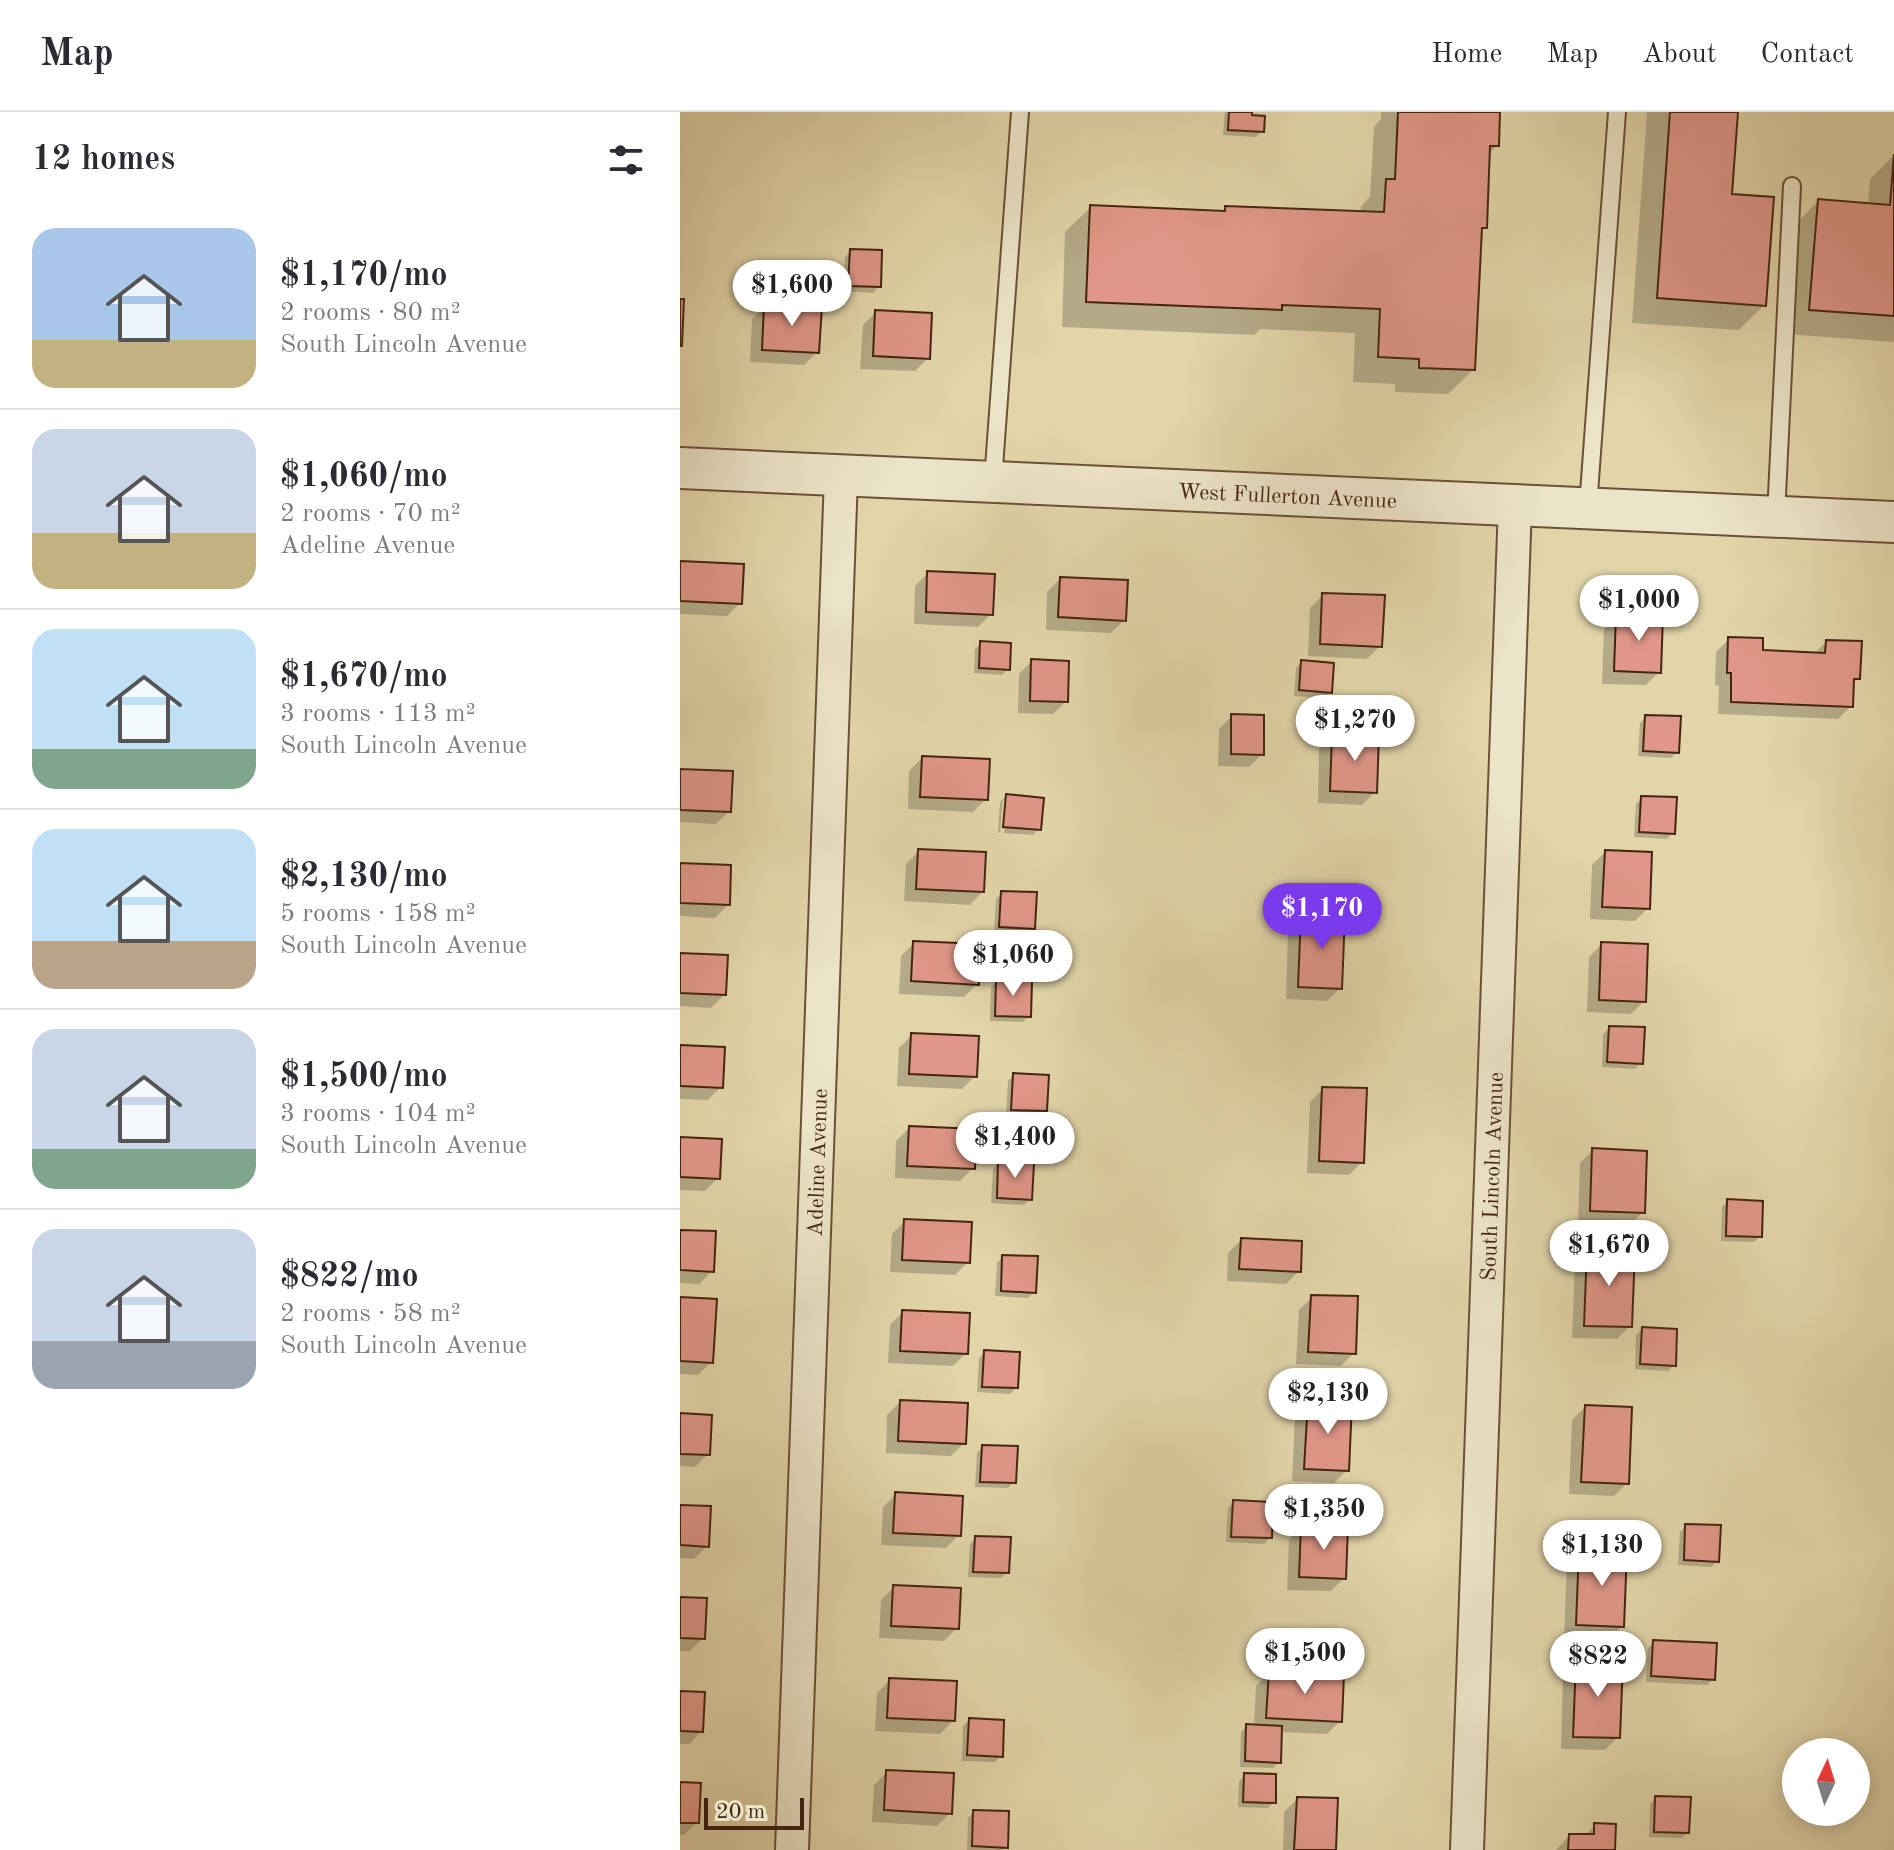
<!DOCTYPE html>
<html lang="en">
<head>
<meta charset="utf-8">
<style>
	:root { --surface:#fff; --page:#f2f2f3; --text:#2b2b33; --muted:#7c7c81; --line:#e1e1e2; --accent:#7c3aed }
	body { margin:0; font-family:"Old Standard TT",serif; background:var(--page); color:var(--text); height:100vh; display:flex; flex-direction:column; font-size:30px; white-space:nowrap }
	* { box-sizing:border-box; margin:0 }
	p { font-size:26px; color:var(--muted) }
	.icon { flex:none; width:44px; height:44px; fill:none; stroke:currentColor; stroke-width:2; stroke-linecap:round; stroke-linejoin:round }
	.map { position:relative; flex:1; overflow:hidden }
	.panel { display:flex; flex-direction:column; background:var(--surface); width:680px }
	.panel>* { flex:none }
	.needle { width:52px; rotate:4deg }
	.fabs { position:absolute; left:1102px; top:1626px; display:grid; gap:16px }
	.fabs a { display:grid; place-items:center; width:88px; height:88px; border-radius:50%; background:var(--surface); box-shadow:0 4px 20px #0003; font-size:40px }
	.scale { position:absolute; left:24px; bottom:20px; width:100px; box-sizing:border-box; padding-left:8px; border:4px solid #45250f; border-top:0; font-size:22px; line-height:28px; white-space:nowrap; color:#45250f; -webkit-text-stroke:6px #ece4c8; paint-order:stroke }
	.price { position:absolute; translate:-50% -68px; padding:0 18px; border-radius:28px; background:#fff; color:#222; font-size:26px; line-height:52px; filter:drop-shadow(0 2px 4px #0008) }
	.price::after { content:''; position:absolute; left:50%; top:48px; width:24px; height:18px; margin-left:-12px; background:inherit; clip-path:polygon(0 0,100% 0,50% 100%) }
	.price.active { background:var(--accent); color:#fff }
	ul { padding:0; list-style:none }
	li { display:flex; align-items:center; gap:24px; height:200px; padding:0 32px }
	li+li { border-top:2px solid var(--line) }
	li span { display:grid; place-items:center; flex:none; width:224px; height:160px; border-radius:24px; color:#555 }
	li>.icon { margin-inline-start:auto }
	span .icon { width:96px; height:96px; fill:#fffc; stroke-width:1 }
	li b { font-size:34px }
	h2 { display:flex; justify-content:space-between; align-items:center; height:96px; padding:0 32px; font-size:34px }
	header { display:flex; align-items:center; gap:48px; box-sizing:border-box; height:112px; padding:0 40px; background:var(--surface); border-bottom:2px solid var(--line) }
	header strong { font-size:38px }
	nav { display:flex; gap:44px; margin-inline-start:auto; font-size:28px }
	main { display:flex; flex:1; min-height:0 }
	.map>svg:first-child { display:block }
</style>
</head>
<body>
<header>
<strong>Map</strong>
<nav><a>Home</a><a>Map</a><a>About</a><a>Contact</a></nav>
</header>
<main>
<section class="panel">
<h2>12 homes<svg class="icon" aria-label="filters" viewBox="0 0 24 24"><path d="M4 7h16M4 17h16"/><circle cx="9" cy="7" r="2"/><circle cx="15" cy="17" r="2"/></svg></h2>
<ul>
<li><span style="background:linear-gradient(#a9c7e8 70%,#c2b280 0)"><svg class="icon" aria-label="home" viewBox="0 0 24 24"><path d="M3 11l9-7 9 7M6 9v11h12V9"/></svg></span><div><b>$1,170/mo</b><p>2 rooms · 80 m²</p><p>South Lincoln Avenue</p></div></li>
<li><span style="background:linear-gradient(#c9d6e8 65%,#c2b280 0)"><svg class="icon" aria-label="home" viewBox="0 0 24 24"><path d="M3 11l9-7 9 7M6 9v11h12V9"/></svg></span><div><b>$1,060/mo</b><p>2 rooms · 70 m²</p><p>Adeline Avenue</p></div></li>
<li><span style="background:linear-gradient(#bfe0f5 75%,#7fa58c 0)"><svg class="icon" aria-label="home" viewBox="0 0 24 24"><path d="M3 11l9-7 9 7M6 9v11h12V9"/></svg></span><div><b>$1,670/mo</b><p>3 rooms · 113 m²</p><p>South Lincoln Avenue</p></div></li>
<li><span style="background:linear-gradient(#bfe0f5 70%,#b9a48a 0)"><svg class="icon" aria-label="home" viewBox="0 0 24 24"><path d="M3 11l9-7 9 7M6 9v11h12V9"/></svg></span><div><b>$2,130/mo</b><p>5 rooms · 158 m²</p><p>South Lincoln Avenue</p></div></li>
<li><span style="background:linear-gradient(#c9d6e8 75%,#7fa58c 0)"><svg class="icon" aria-label="home" viewBox="0 0 24 24"><path d="M3 11l9-7 9 7M6 9v11h12V9"/></svg></span><div><b>$1,500/mo</b><p>3 rooms · 104 m²</p><p>South Lincoln Avenue</p></div></li>
<li><span style="background:linear-gradient(#c9d6e8 70%,#9aa5b1 0)"><svg class="icon" aria-label="home" viewBox="0 0 24 24"><path d="M3 11l9-7 9 7M6 9v11h12V9"/></svg></span><div><b>$822/mo</b><p>2 rooms · 58 m²</p><p>South Lincoln Avenue</p></div></li>
</ul>
</section>
<div class="map">
<svg width="1214" height="1738" viewBox="0 0 1214 1738">
	<rect width="100%" height="100%" fill="#e2d5aa"/>
	<filter id="stains"><feTurbulence type="fractalNoise" baseFrequency=".0025" numOctaves="4"/><feColorMatrix values="0 0 0 0 .2 0 0 0 0 .09 0 0 0 0 .02 0 0 0 .5 -.17"/></filter>
	<radialGradient id="worn" r=".72"><stop offset=".6" stop-color="#630" stop-opacity="0"/><stop offset="1" stop-color="#630" stop-opacity=".3"/></radialGradient>
	<g fill="#0003">
		<path d="M545,0H570V5L582,19L576,25L543,23Z"/>
		<path d="M701,0H818L817,33L808,43L805,115L799,121L794,257L768,282L715,280V272L673,270L675,221L580,217L574,223L382,215L385,120L411,95L541,100L546,96L681,101V94L690,85L694,15L701,7Z"/>
		<path d="M967,0H1056L1050,84L1084,193L1059,218L952,211Z"/>
		<path d="M1214,43V230L1105,222L1113,115L1138,89L1188,93L1190,67Z"/>
		<path d="M171,139L199,174L193,181L163,179L165,145Z"/>
		<path d="M85,194L137,240L124,253L70,250L72,207Z"/>
		<path d="M196,200L248,246L235,259L180,257L183,213Z"/>
		<path d="M0,451L60,491L47,504L0,502Z"/>
		<path d="M248,461L311,502L298,515L234,512L235,474Z"/>
		<path d="M380,467L444,508L431,521L366,518L367,480Z"/>
		<path d="M643,483L700,534L687,547L628,544L630,496Z"/>
		<path d="M937,504L979,560L966,573L922,572L924,517Z"/>
		<path d="M1049,527L1081,540L1134,542L1146,530L1178,566L1172,572L1171,594L1158,607L1038,602L1039,574L1035,573L1036,540Z"/>
		<path d="M301,531L328,557L322,563L294,561L295,537Z"/>
		<path d="M352,549L386,589L373,602L338,601L339,562Z"/>
		<path d="M622,550L650,580L644,586L614,584L616,556Z"/>
		<path d="M552,604L582,642L569,655L538,654L539,617Z"/>
		<path d="M966,605L997,640L991,646L958,644L960,611Z"/>
		<path d="M652,624L695,680L682,693L638,691L639,637Z"/>
		<path d="M242,646L306,687L293,700L228,697L229,659Z"/>
		<path d="M0,659L49,699L36,712L0,710Z"/>
		<path d="M326,684L359,717L353,723L324,721L327,688H323L320,721L318,720L320,690Z"/>
		<path d="M962,686L993,721L987,727L954,725L956,692Z"/>
		<path d="M239,739L302,780L290,793L224,789L226,752Z"/>
		<path d="M925,740L968,796L955,809L910,807L912,753Z"/>
		<path d="M0,753L48,793L35,806L0,804Z"/>
		<path d="M322,781L353,816L347,822L314,820L316,787Z"/>
		<path d="M621,803L660,876L647,889L606,887L608,816Z"/>
		<path d="M234,831L297,872L284,885L219,882L221,844Z"/>
		<path d="M922,832L964,889L951,902L907,900L909,845Z"/>
		<path d="M0,843L44,883L31,896L0,894Z"/>
		<path d="M317,869L349,904L343,910L310,909L311,875Z"/>
		<path d="M930,916L961,951L955,957L922,955L923,922Z"/>
		<path d="M232,923L295,964L282,977L217,974L219,936Z"/>
		<path d="M0,935L41,975L28,988L0,987Z"/>
		<path d="M334,963L365,999L359,1005L326,1003L328,969Z"/>
		<path d="M643,977L682,1050L669,1063L627,1061L630,990Z"/>
		<path d="M229,1016L293,1056L280,1069L215,1066L216,1029Z"/>
		<path d="M0,1027L38,1066L25,1079L0,1078Z"/>
		<path d="M913,1038L963,1100L950,1113L898,1111L900,1051Z"/>
		<path d="M319,1051L350,1087L344,1093L311,1091L313,1057Z"/>
		<path d="M1048,1089L1080,1124L1074,1130L1041,1129L1042,1095Z"/>
		<path d="M225,1109L288,1150L275,1163L210,1160L212,1122Z"/>
		<path d="M0,1120L32,1159L19,1172L0,1171Z"/>
		<path d="M561,1128L619,1159L606,1172L547,1169L548,1141Z"/>
		<path d="M908,1138L950,1214L937,1227L892,1226L895,1151Z"/>
		<path d="M323,1145L354,1180L348,1186L315,1184L317,1151Z"/>
		<path d="M632,1185L674,1241L661,1254L616,1252L619,1198Z"/>
		<path d="M0,1187L31,1250L18,1263L0,1262Z"/>
		<path d="M223,1200L286,1241L273,1254L208,1251L210,1213Z"/>
		<path d="M962,1217L994,1253L988,1259L955,1257L956,1223Z"/>
		<path d="M305,1240L336,1276L330,1282L297,1280L299,1246Z"/>
		<path d="M220,1290L284,1331L271,1344L206,1341L207,1303Z"/>
		<path d="M628,1290L667,1358L654,1371L612,1369L615,1303Z"/>
		<path d="M905,1295L947,1371L934,1384L889,1382L892,1308Z"/>
		<path d="M0,1303L28,1342L15,1355L0,1354Z"/>
		<path d="M303,1335L334,1370L328,1376L295,1375L297,1341Z"/>
		<path d="M216,1382L279,1423L266,1436L201,1433L203,1395Z"/>
		<path d="M554,1390L590,1426L584,1432L546,1430L548,1396Z"/>
		<path d="M0,1395L27,1434L14,1447L0,1446Z"/>
		<path d="M1006,1414L1037,1449L1031,1455L998,1453L1000,1420Z"/>
		<path d="M622,1415L664,1466L651,1479L607,1478L609,1428Z"/>
		<path d="M296,1426L327,1460L321,1466L288,1465L290,1432Z"/>
		<path d="M900,1438L942,1514L929,1527L884,1525L887,1451Z"/>
		<path d="M214,1475L277,1516L264,1529L199,1526L201,1488Z"/>
		<path d="M0,1487L23,1526L10,1539H0Z"/>
		<path d="M974,1530L1033,1567L1027,1573L966,1570L968,1536Z"/>
		<path d="M896,1549L938,1625L925,1638L881,1637L883,1562Z"/>
		<path d="M589,1561L660,1609L647,1622L600,1620L599,1650L593,1656L560,1655L561,1620L567,1614L574,1615L576,1574Z"/>
		<path d="M210,1568L273,1609L260,1622L195,1619L197,1581Z"/>
		<path d="M0,1581L22,1619L9,1632H0Z"/>
		<path d="M289,1608L321,1644L315,1650L282,1649L283,1614Z"/>
		<path d="M207,1660L270,1701L257,1714L192,1710L194,1673Z"/>
		<path d="M565,1663L594,1690L588,1696L558,1695L559,1669Z"/>
		<path d="M0,1672L17,1710L4,1723H0Z"/>
		<path d="M976,1686L1008,1720L1002,1726L969,1725L970,1692Z"/>
		<path d="M617,1687L654,1738H603L604,1700Z"/>
		<path d="M294,1700L326,1735L323,1738H287L288,1706Z"/>
		<path d="M915,1713L933,1738H876L889,1724H904Z"/>
	</g>
	<g fill="#e09789" stroke="#45250f" stroke-width="2">
		<path d="M549,0H572V3L585,4L584,20L548,18Z"/>
		<path d="M718,0H820L819,34H810L807,116H802L795,258L739,256V247L698,245L700,197L602,193V198L406,190L410,93L545,99V94L704,100L706,67H715Z"/>
		<path d="M990,0H1058L1052,82L1094,85L1086,194L977,186Z"/>
		<path d="M1214,42V204L1129,198L1138,87L1210,93Z"/>
		<path d="M170,137L202,138L201,175L168,174Z"/>
		<path d="M0,187H4L2,234H0Z"/>
		<path d="M84,192L142,194L139,241L82,238Z"/>
		<path d="M195,198L252,201L250,247L193,244Z"/>
		<path d="M0,449L64,452L62,492L0,489Z"/>
		<path d="M247,459L315,462L313,503L246,500Z"/>
		<path d="M380,465L448,468L446,509L378,505Z"/>
		<path d="M642,481L705,483L702,535L640,532Z"/>
		<path d="M936,502L983,503L981,561L934,559Z"/>
		<path d="M1048,525L1083,526V538L1145,541L1146,528L1182,529L1180,567H1174L1173,595L1051,590V561H1047Z"/>
		<path d="M300,529L331,531L330,558L299,556Z"/>
		<path d="M351,547L389,549L388,590L350,589Z"/>
		<path d="M621,548L654,551L652,581L619,578Z"/>
		<path d="M551,602L584,603V643L551,642Z"/>
		<path d="M965,603L1001,604L999,641L963,639Z"/>
		<path d="M652,622L699,623L697,681L650,679Z"/>
		<path d="M242,644L310,647L308,688L240,685Z"/>
		<path d="M0,657L53,659L51,700L0,698Z"/>
		<path d="M326,682L364,686L361,718L323,715Z"/>
		<path d="M961,684L997,685L995,722L959,720Z"/>
		<path d="M238,737L306,740L304,780L236,777Z"/>
		<path d="M925,738L972,740L970,797L922,795Z"/>
		<path d="M0,751L51,753L50,793L0,791Z"/>
		<path d="M321,779L357,780L355,817L319,815Z"/>
		<path d="M621,801L665,802L662,877L618,875Z"/>
		<path d="M233,829L301,832L299,873L231,869Z"/>
		<path d="M921,830L968,832L966,890L919,888Z"/>
		<path d="M0,841L48,843L46,883L0,881Z"/>
		<path d="M316,867L352,869L351,905L315,904Z"/>
		<path d="M929,914L965,915L963,952L927,950Z"/>
		<path d="M231,921L299,924L297,965L229,962Z"/>
		<path d="M0,933L45,935L43,976L0,974Z"/>
		<path d="M333,961L369,963L367,999L331,998Z"/>
		<path d="M642,975L687,976L684,1051L639,1049Z"/>
		<path d="M229,1014L297,1017L295,1057L227,1054Z"/>
		<path d="M0,1025L42,1027L40,1067L0,1065Z"/>
		<path d="M912,1036L967,1039L965,1101L910,1099Z"/>
		<path d="M318,1049L354,1051L352,1088L317,1086Z"/>
		<path d="M1047,1087L1083,1089L1082,1125L1046,1124Z"/>
		<path d="M224,1107L292,1110L290,1151L222,1148Z"/>
		<path d="M0,1118L36,1119L34,1160L0,1158Z"/>
		<path d="M561,1126L622,1129L621,1160L559,1157Z"/>
		<path d="M907,1136L955,1138L952,1215L904,1214Z"/>
		<path d="M322,1143L358,1144L356,1181L321,1179Z"/>
		<path d="M631,1183L678,1184L676,1242L628,1240Z"/>
		<path d="M0,1185L37,1187L33,1251L0,1249Z"/>
		<path d="M222,1198L290,1201L288,1242L220,1239Z"/>
		<path d="M962,1215L997,1217L996,1254L960,1252Z"/>
		<path d="M304,1238L340,1240L338,1276L302,1275Z"/>
		<path d="M220,1288L288,1291L286,1332L218,1329Z"/>
		<path d="M628,1288L672,1290L669,1359L624,1357Z"/>
		<path d="M905,1293L952,1295L949,1372L901,1370Z"/>
		<path d="M0,1301L32,1303L30,1343L0,1342Z"/>
		<path d="M302,1333L338,1334L336,1371L300,1370Z"/>
		<path d="M215,1380L283,1384L281,1424L213,1421Z"/>
		<path d="M553,1388L593,1390L592,1426L551,1425Z"/>
		<path d="M0,1393L31,1394L29,1435L0,1433Z"/>
		<path d="M1005,1412L1041,1413L1039,1450L1004,1448Z"/>
		<path d="M621,1413L668,1414L666,1467L619,1465Z"/>
		<path d="M295,1424L331,1425L329,1461L293,1460Z"/>
		<path d="M899,1436L947,1438L944,1515L896,1513Z"/>
		<path d="M213,1473L281,1476L279,1517L211,1514Z"/>
		<path d="M0,1485L27,1486L25,1527L0,1526Z"/>
		<path d="M973,1528L1037,1531L1035,1568L971,1564Z"/>
		<path d="M896,1547L943,1549L940,1626L893,1625Z"/>
		<path d="M589,1559L664,1562L662,1610L586,1606Z"/>
		<path d="M209,1566L277,1569L275,1609L207,1606Z"/>
		<path d="M0,1579L25,1580L23,1620L0,1619Z"/>
		<path d="M289,1606L324,1608L323,1645L287,1643Z"/>
		<path d="M566,1612L602,1614L601,1651L565,1649Z"/>
		<path d="M206,1658L274,1661L272,1702L204,1698Z"/>
		<path d="M564,1661L596,1662V1691L563,1690Z"/>
		<path d="M0,1670L21,1671L19,1711H0Z"/>
		<path d="M975,1684L1011,1685L1009,1721L974,1720Z"/>
		<path d="M617,1685L658,1686L656,1738H614Z"/>
		<path d="M293,1698L329,1699L328,1736L292,1734Z"/>
		<path d="M914,1711L936,1712L935,1738H888L889,1722H914Z"/>
	</g>
	<g fill="none" stroke-linecap="round" stroke-linejoin="round">
		<g stroke="#6c5136" stroke-width="20">
			<g id="service">
				<path d="M313,369L340,0"/>
				<path d="M908,395L937,0"/>
				<path d="M1096,404L1112,74"/>
			</g>
		</g>
		<g stroke="#6c5136" stroke-width="36">
			<g id="minor">
				<path id="s1" d="M112,1738L161,364"/>
				<path id="s2" d="M787,1738L835,393"/>
			</g>
		</g>
		<g stroke="#6c5136" stroke-width="44">
			<g id="tertiary">
				<path id="s3" d="M0,356L1214,410"/>
			</g>
		</g>
		<use href="#service" stroke="#ece4c8" stroke-width="16"/>
		<use href="#minor" stroke="#ece4c8" stroke-width="32"/>
		<use href="#tertiary" stroke="#ece4c8" stroke-width="40"/>
	</g>
	<g text-anchor="middle" stroke-width="7" stroke-linejoin="round" paint-order="stroke">
		<g font-size="22" fill="#45250f" stroke="#ece4c8">
			<text dy="8" stroke="none"><textPath href="#s3" startOffset="608">West Fullerton Avenue</textPath></text>
			<text dy="8" stroke="none"><textPath href="#s1" startOffset="688">Adeline Avenue</textPath></text>
			<text dy="8" stroke="none"><textPath href="#s2" startOffset="674">South Lincoln Avenue</textPath></text>
		</g>
	</g>
	<rect width="100%" height="100%" filter="url(#stains)"/>
	<rect width="100%" height="100%" fill="url(#worn)"/>
</svg>
<div class="fabs">
<a><svg class="needle" viewBox="-14 -14 28 28"><path d="M0-13l5 13h-10z" fill="#e53935"/><path d="M0 13l5-13h-10z" fill="#7c7c81"/></svg></a>
</div>
<div class="scale">20 m</div>
<b class="price" style="left:112px;top:216px">$1,600</b>
<b class="price" style="left:959px;top:531px">$1,000</b>
<b class="price" style="left:675px;top:651px">$1,270</b>
<b class="price active" style="left:642px;top:839px">$1,170</b>
<b class="price" style="left:333px;top:886px">$1,060</b>
<b class="price" style="left:335px;top:1068px">$1,400</b>
<b class="price" style="left:929px;top:1176px">$1,670</b>
<b class="price" style="left:648px;top:1324px">$2,130</b>
<b class="price" style="left:644px;top:1440px">$1,350</b>
<b class="price" style="left:922px;top:1476px">$1,130</b>
<b class="price" style="left:625px;top:1584px">$1,500</b>
<b class="price" style="left:918px;top:1587px">$822</b>
</div>
</main>
</body>
</html>
